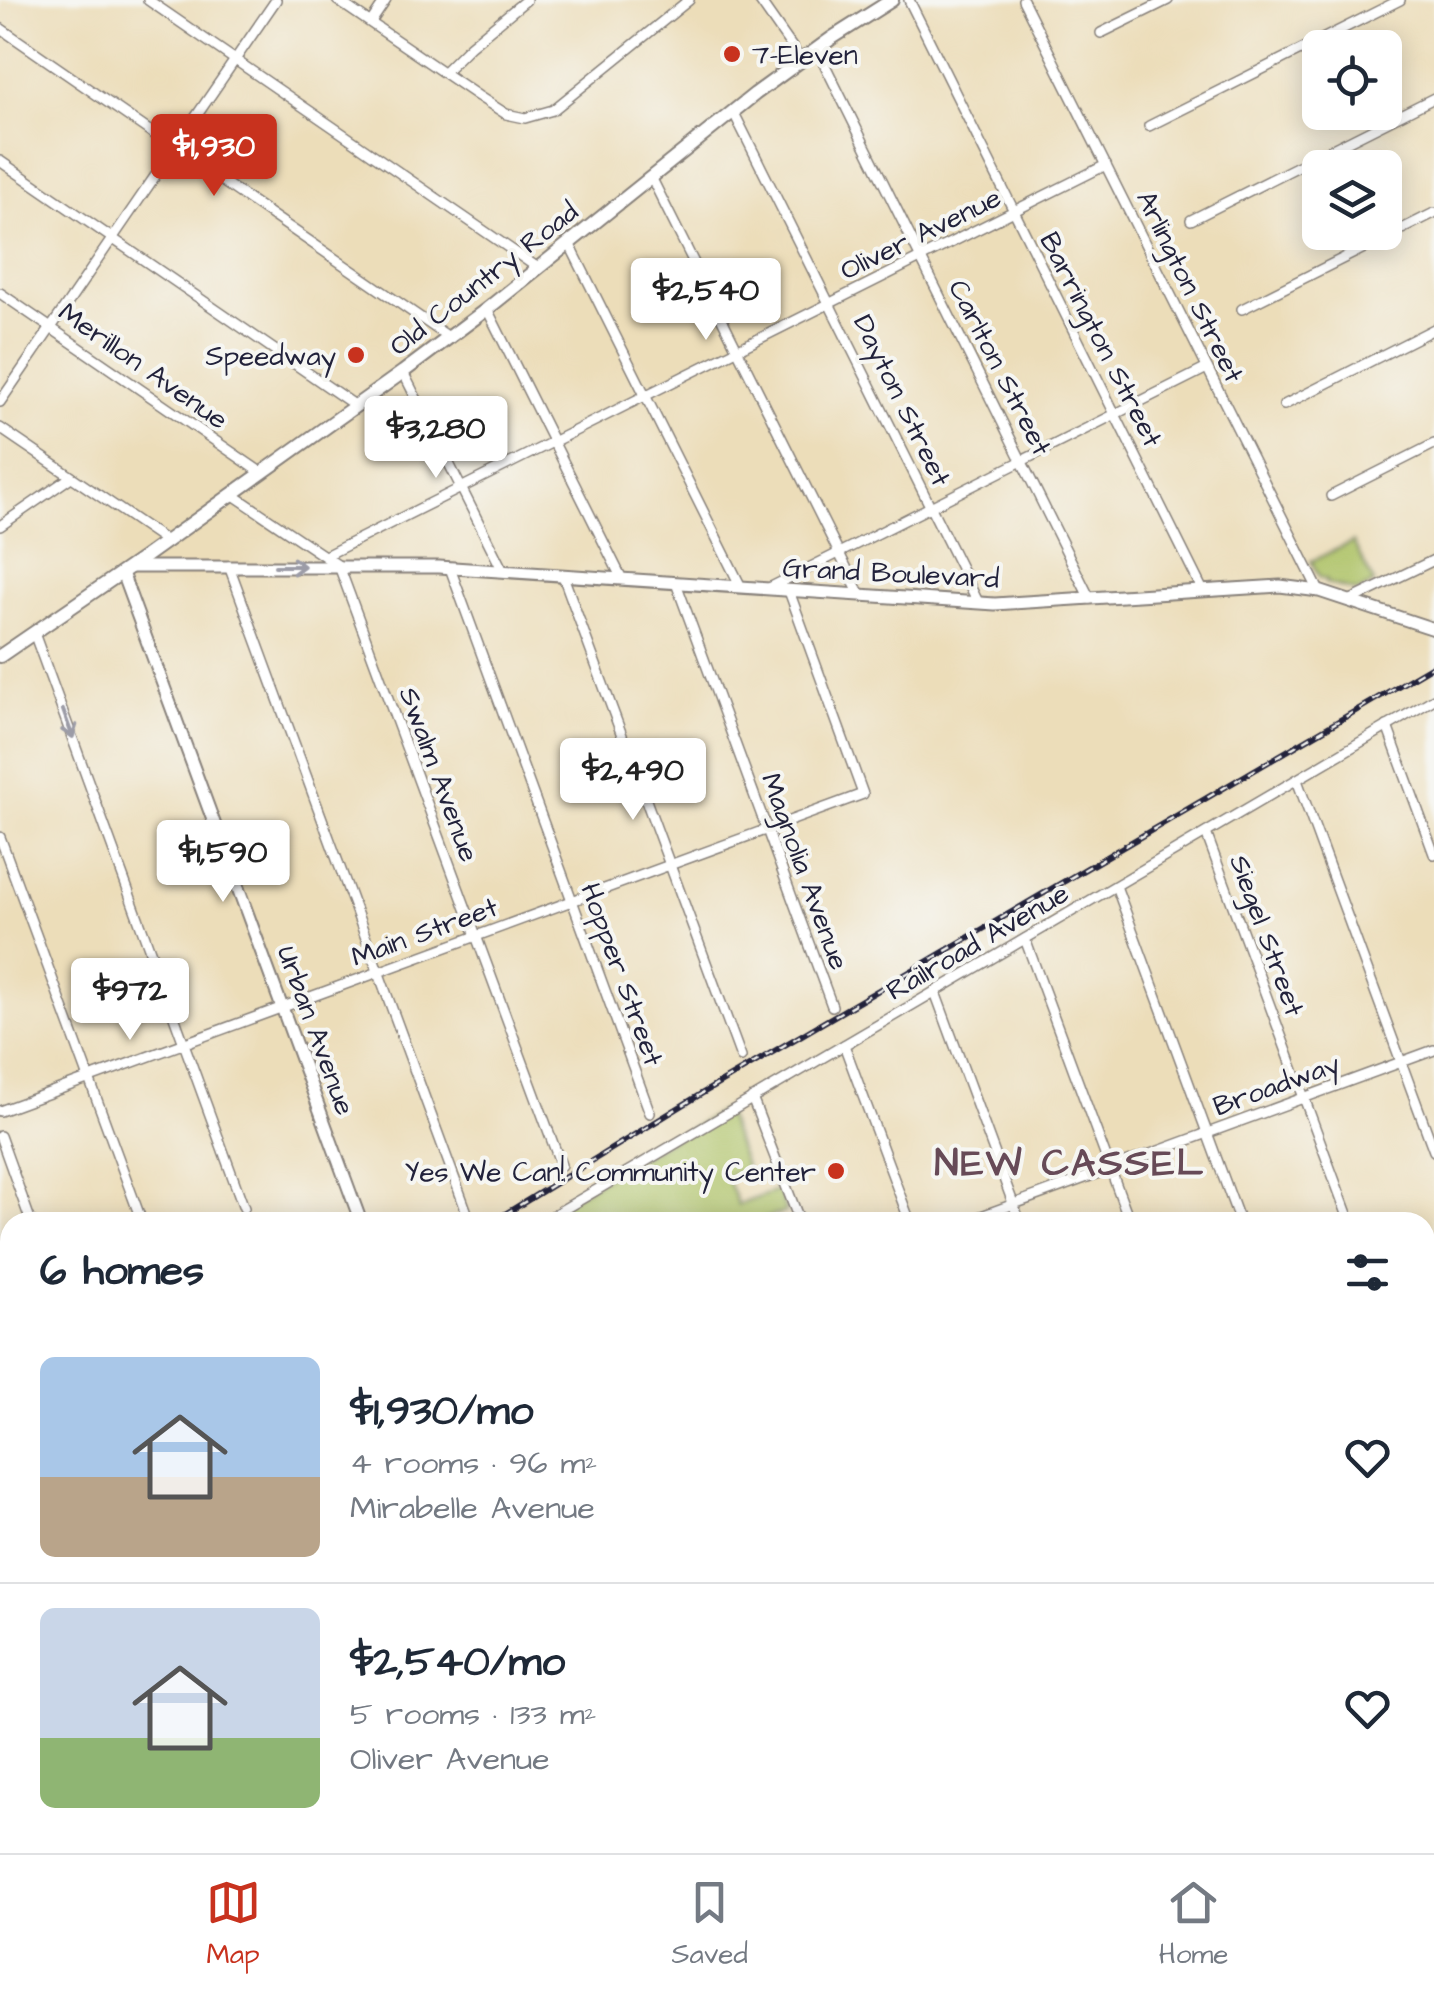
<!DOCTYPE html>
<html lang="en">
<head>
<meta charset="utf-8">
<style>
	:root { --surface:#fff; --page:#f2f2f3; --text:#1f2937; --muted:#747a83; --line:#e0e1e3; --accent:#c8321e }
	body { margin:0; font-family:"Architects Daughter",sans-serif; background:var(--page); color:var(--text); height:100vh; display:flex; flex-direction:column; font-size:38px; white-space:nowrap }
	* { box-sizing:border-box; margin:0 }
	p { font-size:32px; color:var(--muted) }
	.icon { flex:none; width:55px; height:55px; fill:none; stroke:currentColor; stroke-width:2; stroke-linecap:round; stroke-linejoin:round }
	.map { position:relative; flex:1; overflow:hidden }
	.details { position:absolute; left:0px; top:1212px; width:1435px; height:642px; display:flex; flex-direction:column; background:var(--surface); border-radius:30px 30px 0 0; box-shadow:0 5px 25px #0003 }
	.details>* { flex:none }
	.tools { position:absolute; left:1302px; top:30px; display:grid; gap:20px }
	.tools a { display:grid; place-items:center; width:100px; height:100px; border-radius:15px; background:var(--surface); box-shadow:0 5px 25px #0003; font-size:50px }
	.price { position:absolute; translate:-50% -85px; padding:0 22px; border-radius:10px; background:#fff; color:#222; font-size:32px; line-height:65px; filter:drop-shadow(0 2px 5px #0008) }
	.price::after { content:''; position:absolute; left:50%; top:60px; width:30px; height:22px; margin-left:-15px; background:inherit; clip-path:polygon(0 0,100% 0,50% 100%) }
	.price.active { background:var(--accent); color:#fff }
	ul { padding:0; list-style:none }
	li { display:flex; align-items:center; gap:30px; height:250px; padding:0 40px }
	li+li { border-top:2px solid var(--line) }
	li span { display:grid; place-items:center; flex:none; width:280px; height:200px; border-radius:15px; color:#555 }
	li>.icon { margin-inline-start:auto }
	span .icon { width:120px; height:120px; fill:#fffc; stroke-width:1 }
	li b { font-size:42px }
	h2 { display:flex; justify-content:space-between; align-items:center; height:120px; padding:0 40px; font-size:42px }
	.dock { display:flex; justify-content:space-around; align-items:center; height:140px; border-top:2px solid var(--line); background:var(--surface); font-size:28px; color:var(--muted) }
	.dock a { display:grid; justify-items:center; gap:5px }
	.dock .active { color:var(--accent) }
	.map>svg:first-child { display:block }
</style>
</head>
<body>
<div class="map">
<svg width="1434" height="1853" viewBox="0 0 1434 1853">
	<rect width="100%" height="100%" fill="#f6f6f2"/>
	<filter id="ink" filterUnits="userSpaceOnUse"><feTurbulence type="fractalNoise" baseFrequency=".01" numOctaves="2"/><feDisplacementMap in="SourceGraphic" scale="20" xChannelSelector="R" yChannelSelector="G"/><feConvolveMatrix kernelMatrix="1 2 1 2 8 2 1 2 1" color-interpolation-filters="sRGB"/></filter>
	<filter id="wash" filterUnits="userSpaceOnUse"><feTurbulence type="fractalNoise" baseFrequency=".0048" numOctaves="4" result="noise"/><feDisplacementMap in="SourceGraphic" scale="40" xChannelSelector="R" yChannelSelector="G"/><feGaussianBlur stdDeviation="2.25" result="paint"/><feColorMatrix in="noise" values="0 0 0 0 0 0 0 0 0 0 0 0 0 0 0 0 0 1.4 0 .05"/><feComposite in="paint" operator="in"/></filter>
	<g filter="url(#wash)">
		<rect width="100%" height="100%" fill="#ecddb9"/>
		<g fill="#afc367" stroke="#687251" stroke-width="2.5">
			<path d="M1353,542L1374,583L1357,592L1326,583L1327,580L1320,578L1311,561Z"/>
			<path d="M724,1109L746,1168L726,1177L738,1205L779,1190L786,1212L755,1222H529Z"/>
		</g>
	</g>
	<g filter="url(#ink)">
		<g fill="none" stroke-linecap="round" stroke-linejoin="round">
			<g stroke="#87807a" stroke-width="12">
				<g id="street">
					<path d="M148,0L538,268"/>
					<path d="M337,0L478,96L506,114L525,118L553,110L689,0"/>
					<path d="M759,0L801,60"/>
					<path d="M909,0L1203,591"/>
					<path d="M1023,0L1319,591"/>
					<path d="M371,22L386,0"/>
					<path d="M0,28L450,338"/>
					<path d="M1101,33L1168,0"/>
					<path d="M817,49L1090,599"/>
					<path d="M444,72L470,46L526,0"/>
					<path d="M733,111L978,602"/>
					<path d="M1149,126L1400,0"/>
					<path d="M0,161L356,406"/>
					<path d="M651,177L860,595"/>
					<path d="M1191,220L1434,98"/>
					<path d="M569,243L741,587"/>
					<path d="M0,293L262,473"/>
					<path d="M487,309L622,579"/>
					<path d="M1242,309L1434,213"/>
					<path d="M403,372L503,571"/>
					<path d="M0,402L276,0"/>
					<path d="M1284,405L1434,329"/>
					<path d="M0,428L166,541"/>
					<path d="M232,494L339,566L561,1165"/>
					<path d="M1331,496L1434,444"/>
					<path d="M0,526L71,477"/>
					<path d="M325,556L1106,165"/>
					<path d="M229,566L469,1218"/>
					<path d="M450,568L650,1113"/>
					<path d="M563,576L741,1057"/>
					<path d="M676,583L832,1006"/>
					<path d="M767,589L1207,368"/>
					<path d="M1351,600L1434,560"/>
					<path d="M34,633L244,1208"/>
					<path d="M1387,726L1434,854"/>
					<path d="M1297,780L1434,1151"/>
					<path d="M1206,833L1350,1222"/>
					<path d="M0,837L142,1222"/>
					<path d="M1116,886L1240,1222"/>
					<path d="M1025,939L1130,1222"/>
					<path d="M935,992L1020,1222"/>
					<path d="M844,1045L910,1222"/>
					<path d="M752,1098L800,1222"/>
					<path d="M0,1111L863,794L789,591"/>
					<path d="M0,1136L31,1222"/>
					<path d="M542,1222L1434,699"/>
					<path d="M965,1222L1434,1050"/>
					<path d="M1425,1286L1434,1283"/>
					<path d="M1425,1428L1434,1453"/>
					<path d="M0,1539L10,1533"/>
					<path d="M0,1578L10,1574"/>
					<path d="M1425,1729L1434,1754"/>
					<path d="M0,1734L10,1761"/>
					<path d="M0,1821L10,1817"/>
					<path d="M41,1845L44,1853"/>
					<path d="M150,1845L153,1853"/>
					<path d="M261,1845L264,1853"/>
					<path d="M370,1845L373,1853"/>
					<path d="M480,1845L483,1853"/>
					<path d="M590,1845L593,1853"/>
					<path d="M700,1845L703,1853"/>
					<path d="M810,1845L813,1853"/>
					<path d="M919,1845L922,1853"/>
					<path d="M1029,1845L1032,1853"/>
					<path d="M1139,1845L1142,1853"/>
					<path d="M1179,1853L1201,1845"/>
					<path d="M1315,1853L1318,1845"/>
				</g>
			</g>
			<g stroke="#87807a" stroke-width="15">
				<g id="secondary">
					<path d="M131,567H439L995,604L1280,586L1319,591L1434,629"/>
					<path d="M122,573L361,1222"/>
					<path d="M1425,1522L1434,1518"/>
					<path d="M514,1853L535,1845"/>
				</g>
			</g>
			<g stroke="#87807a" stroke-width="16">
				<path id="primary" d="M0,656L143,558L403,372L487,309L755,94L832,38L892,0"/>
			</g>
			<use href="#street" stroke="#fff" stroke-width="9"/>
			<use href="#secondary" stroke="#fff" stroke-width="11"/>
			<use href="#primary" stroke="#fff" stroke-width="12"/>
			<g stroke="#22223b" stroke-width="6">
				<g id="rail">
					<path d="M492,1222L701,1094L1434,665"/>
					<path d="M0,1511L10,1505"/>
				</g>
			</g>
			<use href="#rail" stroke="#f6f6f2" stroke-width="2.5" stroke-dasharray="8" stroke-linecap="butt"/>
		</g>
		<defs><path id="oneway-shaft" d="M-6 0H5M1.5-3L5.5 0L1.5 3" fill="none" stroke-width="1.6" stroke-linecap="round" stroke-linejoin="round" transform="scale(2.5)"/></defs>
		<g stroke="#9c9ca7">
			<use href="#oneway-shaft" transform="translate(290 566)"/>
			<use href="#oneway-shaft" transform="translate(68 724) rotate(70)"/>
		</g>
	</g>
	<g fill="#c8321e" stroke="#f6f6f2" stroke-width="4">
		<circle cx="732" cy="54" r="10"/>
		<circle cx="356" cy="355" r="10"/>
		<circle cx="836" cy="1171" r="10"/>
	</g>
	<g text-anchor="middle" stroke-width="8" stroke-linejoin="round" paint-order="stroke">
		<g font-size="28" fill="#22223b" stroke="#f6f6f2" text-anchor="end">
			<text x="752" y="64" text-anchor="start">7-Eleven</text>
			<text x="336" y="365">Speedway</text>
			<text x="816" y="1181">Yes We Can! Community Center</text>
		</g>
		<g font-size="28" fill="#22223b" stroke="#f6f6f2">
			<text transform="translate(920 233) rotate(-26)" y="10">Oliver Avenue</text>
			<text transform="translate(483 278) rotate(-38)" y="10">Old Country Road</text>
			<text transform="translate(1191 286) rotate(64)" y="10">Arlington Street</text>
			<text transform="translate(1102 339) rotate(63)" y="10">Barrington Street</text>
			<text transform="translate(144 365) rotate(35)" y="10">Merillon Avenue</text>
			<text transform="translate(1001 367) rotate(63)" y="10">Carlton Street</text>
			<text transform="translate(903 400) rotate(64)" y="10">Dayton Street</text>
			<text transform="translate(891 572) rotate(3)" y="10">Grand Boulevard</text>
			<text transform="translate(440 774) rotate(70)" y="10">Swalm Avenue</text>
			<text transform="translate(806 871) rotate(70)" y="10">Magnolia Avenue</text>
			<text transform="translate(424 931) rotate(-20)" y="10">Main Street</text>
			<text transform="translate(1268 935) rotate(70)" y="10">Siegel Street</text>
			<text transform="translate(977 941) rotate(-30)" y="10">Railroad Avenue</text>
			<text transform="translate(623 974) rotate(70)" y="10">Hopper Street</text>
			<text transform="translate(317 1030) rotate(70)" y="10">Urban Avenue</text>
			<text transform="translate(1276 1084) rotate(-20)" y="10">Broadway</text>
		</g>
		<g font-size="38" font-weight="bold" letter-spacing="2.5" fill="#674a57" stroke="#f6f6f2">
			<text x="1070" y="1175">NEW CASSEL</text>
		</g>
	</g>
</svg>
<div class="tools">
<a><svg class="icon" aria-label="locate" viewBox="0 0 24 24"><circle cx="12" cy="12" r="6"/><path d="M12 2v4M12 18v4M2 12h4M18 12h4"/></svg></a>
<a><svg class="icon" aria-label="layers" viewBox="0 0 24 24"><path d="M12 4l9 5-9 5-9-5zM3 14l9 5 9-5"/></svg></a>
</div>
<b class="price active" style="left:214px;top:199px">$1,930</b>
<b class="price" style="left:706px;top:343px">$2,540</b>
<b class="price" style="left:436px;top:481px">$3,280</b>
<b class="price" style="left:633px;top:823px">$2,490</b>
<b class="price" style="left:223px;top:905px">$1,590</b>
<b class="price" style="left:130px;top:1043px">$972</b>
<section class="details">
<h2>6 homes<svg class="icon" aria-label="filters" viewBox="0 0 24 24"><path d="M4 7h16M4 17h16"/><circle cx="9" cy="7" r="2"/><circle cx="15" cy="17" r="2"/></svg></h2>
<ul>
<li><span style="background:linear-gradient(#a9c7e8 60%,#b9a48a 0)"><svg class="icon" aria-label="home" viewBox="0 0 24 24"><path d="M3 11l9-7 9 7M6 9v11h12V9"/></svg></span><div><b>$1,930/mo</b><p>4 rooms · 96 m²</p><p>Mirabelle Avenue</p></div><svg class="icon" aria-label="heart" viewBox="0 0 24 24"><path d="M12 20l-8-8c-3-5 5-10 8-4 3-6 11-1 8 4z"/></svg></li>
<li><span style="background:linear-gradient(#c9d6e8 65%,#8fb573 0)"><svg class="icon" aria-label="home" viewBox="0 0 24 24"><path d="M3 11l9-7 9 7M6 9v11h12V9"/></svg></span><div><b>$2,540/mo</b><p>5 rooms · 133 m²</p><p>Oliver Avenue</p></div><svg class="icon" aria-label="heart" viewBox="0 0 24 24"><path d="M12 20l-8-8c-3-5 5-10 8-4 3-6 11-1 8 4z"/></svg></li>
</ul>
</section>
</div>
<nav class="dock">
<a class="active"><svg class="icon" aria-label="map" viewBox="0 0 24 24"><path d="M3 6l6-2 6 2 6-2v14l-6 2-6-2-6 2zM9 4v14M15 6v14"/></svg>Map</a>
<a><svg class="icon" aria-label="saved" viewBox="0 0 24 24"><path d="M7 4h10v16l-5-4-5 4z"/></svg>Saved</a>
<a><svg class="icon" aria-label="home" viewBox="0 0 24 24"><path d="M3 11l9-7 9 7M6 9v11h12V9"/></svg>Home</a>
</nav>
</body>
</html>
